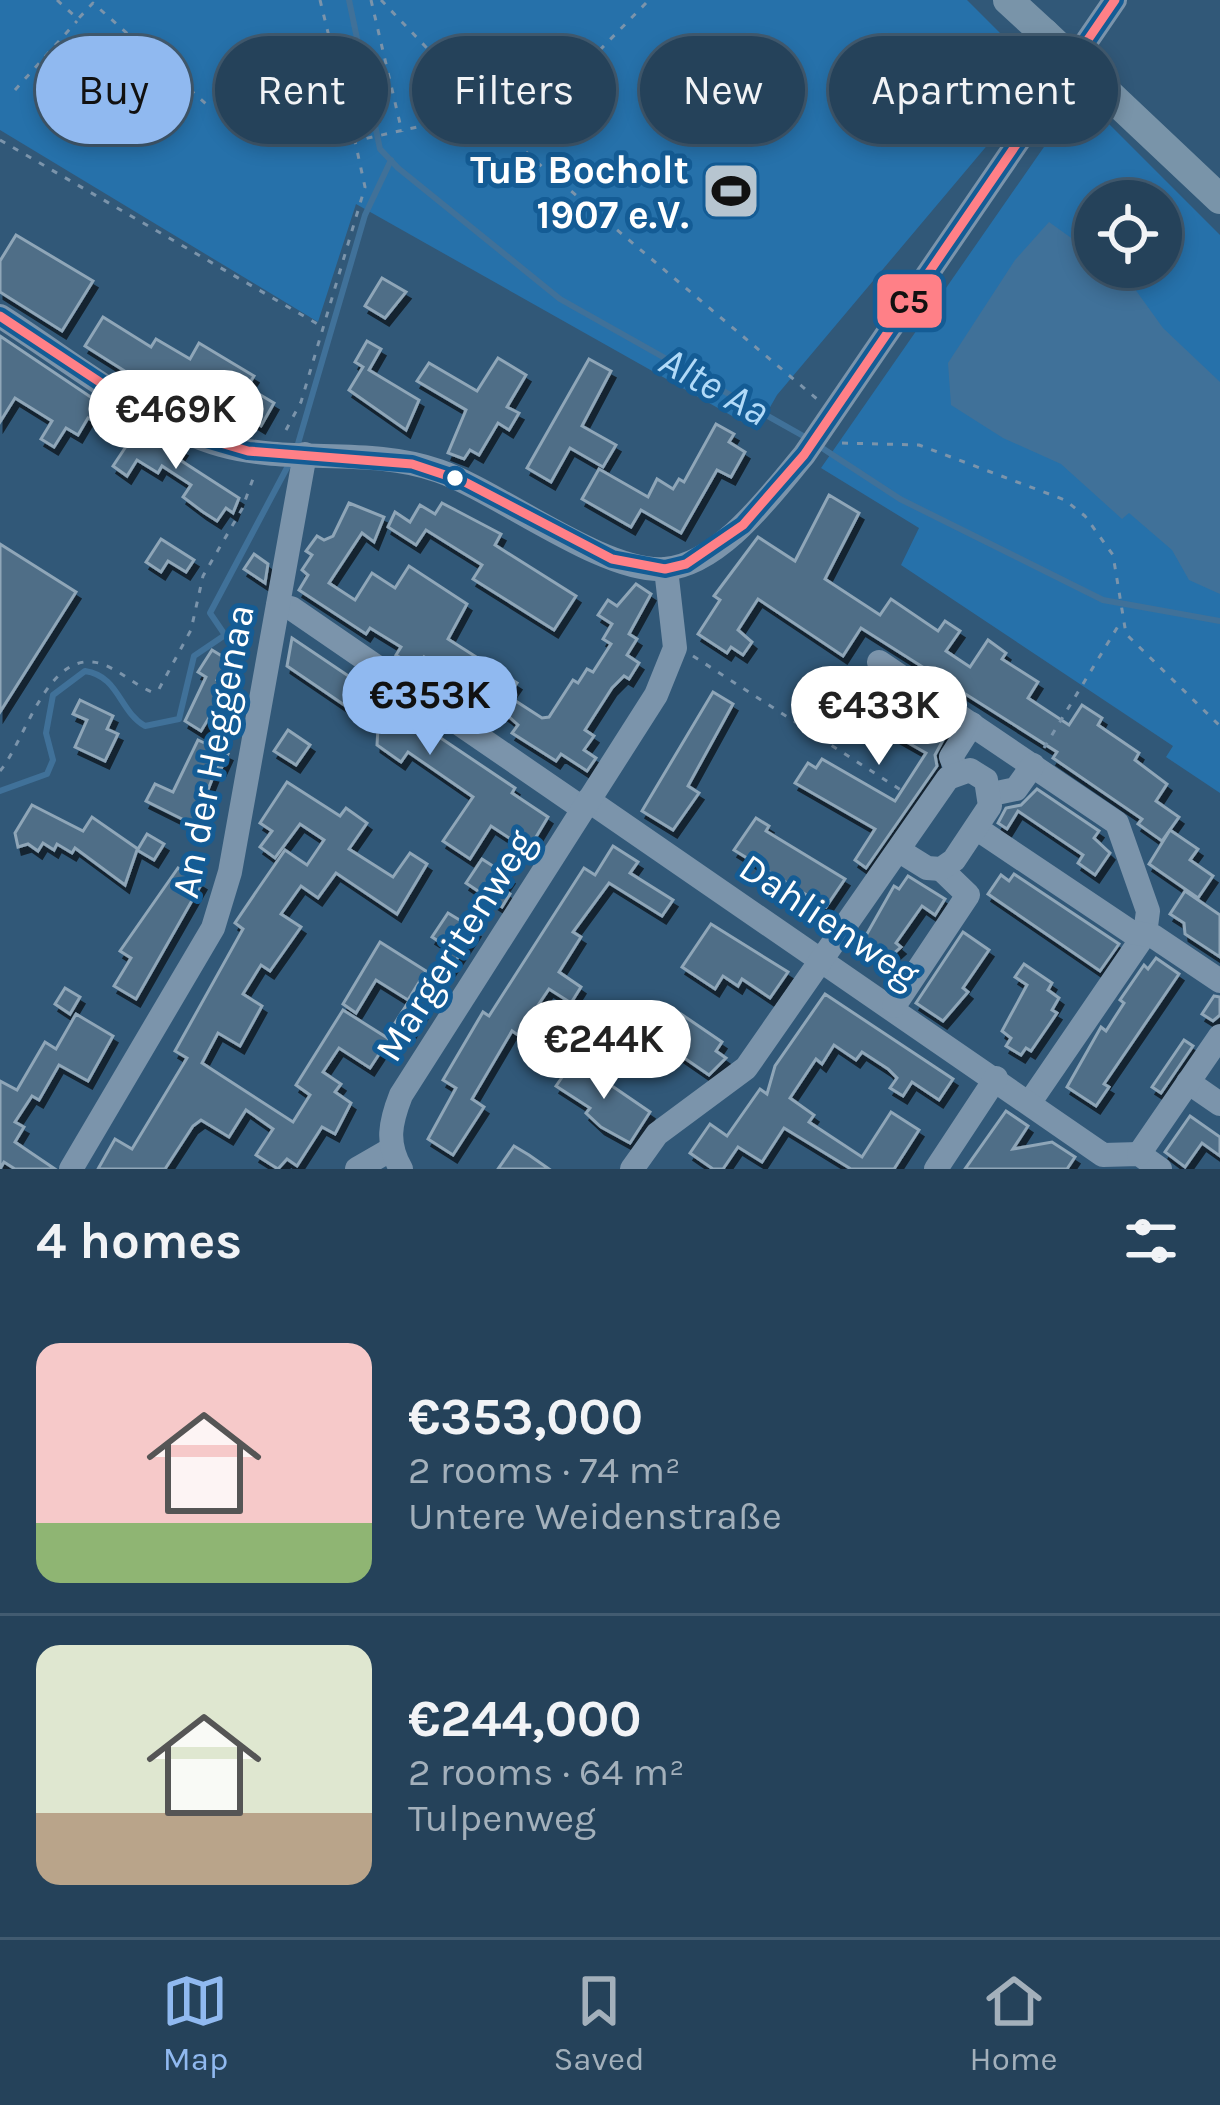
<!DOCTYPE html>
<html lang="en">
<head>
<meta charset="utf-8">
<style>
	:root { --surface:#25425a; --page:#314d63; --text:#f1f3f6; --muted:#a3b0bb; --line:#425b70; --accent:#90b9f0 }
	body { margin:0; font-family:Karla,sans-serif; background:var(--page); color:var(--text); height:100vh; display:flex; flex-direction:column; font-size:45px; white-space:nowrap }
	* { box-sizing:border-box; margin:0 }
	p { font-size:39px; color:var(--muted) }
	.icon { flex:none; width:66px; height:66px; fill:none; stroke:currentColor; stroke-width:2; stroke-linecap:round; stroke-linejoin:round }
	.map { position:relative; height:1169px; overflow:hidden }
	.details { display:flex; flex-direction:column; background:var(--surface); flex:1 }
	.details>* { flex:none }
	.guide { position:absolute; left:36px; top:36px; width:1149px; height:108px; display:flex; gap:24px }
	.tools { position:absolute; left:1074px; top:180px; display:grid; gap:24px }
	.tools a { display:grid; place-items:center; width:108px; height:108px; border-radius:50%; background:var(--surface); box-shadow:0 6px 18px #0003,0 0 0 3px var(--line); font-size:60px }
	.price { position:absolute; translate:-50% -102px; padding:0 27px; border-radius:42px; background:#fff; color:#222; font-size:39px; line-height:78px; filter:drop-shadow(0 3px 6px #0008) }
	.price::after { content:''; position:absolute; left:50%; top:72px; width:36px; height:27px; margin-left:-18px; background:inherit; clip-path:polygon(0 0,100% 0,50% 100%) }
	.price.selected { background:var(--accent); color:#111 }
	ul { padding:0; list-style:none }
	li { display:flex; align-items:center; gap:36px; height:300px; padding:0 36px }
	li+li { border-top:3px solid var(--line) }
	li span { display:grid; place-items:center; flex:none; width:336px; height:240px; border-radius:24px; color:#555 }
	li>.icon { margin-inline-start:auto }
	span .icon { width:144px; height:144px; fill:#fffc; stroke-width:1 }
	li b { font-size:51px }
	h2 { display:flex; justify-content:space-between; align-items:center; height:144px; padding:0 36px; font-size:51px }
	.chip { padding:0 42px; border-radius:54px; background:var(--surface); box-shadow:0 6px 18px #0003,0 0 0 3px var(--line); font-size:42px; line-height:108px }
	.chip.selected { background:var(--accent); color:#111 }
	.menu { display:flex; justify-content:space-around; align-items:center; height:168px; border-top:3px solid var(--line); background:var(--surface); font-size:33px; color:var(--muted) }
	.menu a { display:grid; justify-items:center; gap:6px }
	.menu .selected { color:var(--accent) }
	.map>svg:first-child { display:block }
</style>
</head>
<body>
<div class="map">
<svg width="1220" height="1169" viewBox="0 0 1220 1169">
	<defs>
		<filter id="shadow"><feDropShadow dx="4" dy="7" stdDeviation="0" flood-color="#0009"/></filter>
	</defs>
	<rect width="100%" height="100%" fill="#315878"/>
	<g fill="#2671aa" fill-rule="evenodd">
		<path d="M0,0H967L1025,58L1006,123L777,395L757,430L356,204L318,322L0,130Z"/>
		<path d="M1080,95L1220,235V793L1166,757L1173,746L901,565L919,528L821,468ZM1095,201H1161V267H1095Z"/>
	</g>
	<path fill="#407199" d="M1049,222L1095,255V267H1112L1127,278L1163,328L1220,382V594L1189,580L1172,550L1129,513L1122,519L1061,464L1003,438L951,405L948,363L1015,260Z"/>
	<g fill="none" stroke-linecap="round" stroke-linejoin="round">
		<g stroke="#407199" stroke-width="6">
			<path d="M349,0L380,149L398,168L560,299L805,437"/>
			<path d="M816,444L900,499L1103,600L1220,621"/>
			<path d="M297,447L365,215L391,160"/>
			<path d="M0,791L47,774L53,760L46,733L53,695L85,671C119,676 119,711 145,726L179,719L194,656L225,635L210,613L289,464"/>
		</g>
	</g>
	<g fill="#4f6e87" stroke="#8fa6b8" stroke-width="3" filter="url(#shadow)">
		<path d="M16,235L93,281L62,331L0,292V261Z"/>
		<path d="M382,278L406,292L385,318L365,306Z"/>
		<path d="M103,317L151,347L156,339L190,359L199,343L254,376L247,387L274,403L261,426L218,399L204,421L85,346Z"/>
		<path d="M0,336L104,406L95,422L88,418L78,435L66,428L54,447L41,439L52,421L15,398L0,422Z"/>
		<path d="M367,341L381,349L369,370L419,400L406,430L349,390L363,367L355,362Z"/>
		<path d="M498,358L526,375L507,407L519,413L509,430L498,423L479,455L470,450L464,459L448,453L466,410L417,381L429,363L477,391Z"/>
		<path d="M589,359L611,371L582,426L616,445L603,467L570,448L551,482L527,468Z"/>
		<path d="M716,424L734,434L729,442L745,452L731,477L717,470L681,533L641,510L631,527L582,499L599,469L648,497L657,479L673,489L679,479L684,482Z"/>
		<path d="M139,427L183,449L177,458L239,498L233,513L226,508L217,521L203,512L183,497L191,485L162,466L158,473L137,460L127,476L113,466Z"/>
		<path d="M829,495L859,513L825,579L880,615L891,599L938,631L945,621L960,631L946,651L970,667L988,640L1006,653L1002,659L1038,682L1028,698L1069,725L1082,705L1102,718L1098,725L1139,753L1135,760L1167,784L1156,801L1179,817L1162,841L1138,824L1142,819L1053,758L1057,752L861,628L843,656L758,599L738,630L752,642L743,655L731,647L727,653L698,634L720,600L714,596L758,537L795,561Z"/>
		<path d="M349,503L384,517L374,542L362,533L329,583L355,600L372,573L395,588L409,566L467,604L448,639L517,683L508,696L542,718L549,717L573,680L578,683L587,669L593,672L611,644L603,639L612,624L598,615L608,600L617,606L636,584L651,594L629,634L637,639L627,655L639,663L629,679L624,676L612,688L585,730L594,736L584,750L596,758L587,771L561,754L556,761L512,733L518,725L508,716L424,657L417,668L396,655L401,647L370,628L366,634L299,590L308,575L302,570L312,555L306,551L317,536L324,540L333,536Z"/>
		<path d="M442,503L501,534L495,545L576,596L554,630L473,579L482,565L426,530L416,545L388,527L395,512L410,522L420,505L435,514Z"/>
		<path d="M161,539L194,560L186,572L168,561L161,572L146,562Z"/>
		<path d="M0,544L76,592L0,712Z"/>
		<path d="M254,554L268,564L265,583L244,569Z"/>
		<path d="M292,638L515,788L512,793L548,817L533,842L526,849L491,826L470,859L443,841L473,797L408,752L401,762L377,745L378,728L287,666Z"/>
		<path d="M212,650L230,661L217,680L237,693L222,717L213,711L201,731L185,721L206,677L198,672Z"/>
		<path d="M873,683L949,729L935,755L937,766L866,868L855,860L875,829L795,783L808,763L816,768L822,759L895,801L926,753L854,712L857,707L849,702L859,687L867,692Z"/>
		<path d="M713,692L733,704L688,786L699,793L673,830L642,811Z"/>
		<path d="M80,700L113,716L107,729L118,734L105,761L75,747L87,720L73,714Z"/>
		<path d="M288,730L310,745L296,765L274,751Z"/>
		<path d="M198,740L228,754L221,769L217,767L194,825L146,801L155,784L173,792Z"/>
		<path d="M287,782L340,816L346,808L367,823L349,849L393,877L410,853L427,864L397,914L336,873L318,898L301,886L281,914L301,927L270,971L261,965L243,994L262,1006L240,1046L218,1033L202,1063L293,1122L310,1095L296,1085L343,1010L389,1039L370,1068L339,1048L323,1072L341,1084L335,1092L351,1103L335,1134L322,1127L297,1166L287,1159L278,1169L256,1155L273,1129L246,1110L229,1137L201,1120L193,1126L165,1169H98L115,1139L132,1149L187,1058L175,1051L243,929L235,923L258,889L285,850L307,865L324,840L300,824L275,858L260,847L272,831L260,823Z"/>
		<path d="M1037,789L1099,831L1094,838L1110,853L1095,875L1078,863L1083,855L1018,811L1007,829L998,823L1006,808L1021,805Z"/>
		<path d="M32,805L83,831L92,817L138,849L147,834L164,844L154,860L137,850L125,885L75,848L72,853L57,844L54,850L43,843L38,851L28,844L18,847L15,833Z"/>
		<path d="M756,818L769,826L766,831L845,879L826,907L734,850Z"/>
		<path d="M1170,830L1198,849L1190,860L1213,876L1198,898L1149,864Z"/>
		<path d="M613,846L638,862L630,873L673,900L662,916L609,883L573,932L581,937L559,972L581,987L571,1003L549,989L518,1035L512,1031L472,1099L484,1107L453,1155L428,1139L456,1088L443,1080L483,1012L489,1016L584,868L595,875Z"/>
		<path d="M482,859L510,877L502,889L510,894L502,907L466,883Z"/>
		<path d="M178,868L202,883L136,999L114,986L131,958L120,951Z"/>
		<path d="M1014,874L1119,944L1100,971L988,894L1001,875L1009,881Z"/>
		<path d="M908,876L945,899L935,915L922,906L896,943L901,947L883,963L868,953L873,945L864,939L894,886L899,889Z"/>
		<path d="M1185,891L1220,915V957L1185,934L1184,923L1170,914Z"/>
		<path d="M448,913L476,930L451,968L438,959L446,946L432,937Z"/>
		<path d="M711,924L788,972L770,998L742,979L738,986L723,976L715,989L682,967Z"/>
		<path d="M963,932L989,950L963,988L968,992L943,1021L916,1003Z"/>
		<path d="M380,942L426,971L408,1000L376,980L356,1013L343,1004Z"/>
		<path d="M1156,958L1179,974L1104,1084L1109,1087L1096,1106L1067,1087L1101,1027L1106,1031L1124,1003L1120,1000L1144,965L1148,969Z"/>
		<path d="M1024,964L1052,983L1048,990L1059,998L1052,1010L1057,1013L1031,1051L1026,1048L1021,1055L1006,1046L1011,1038L1002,1031L1027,985L1015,977Z"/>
		<path d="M65,988L80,997L70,1014L55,1004Z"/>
		<path d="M825,994L953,1079L939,1100L912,1082L903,1096L890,1088L897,1078L888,1069L862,1052L856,1060L834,1045L822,1064L816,1059L790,1098L814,1115L809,1122L862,1157L891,1112L919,1130L894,1169H851L784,1128L762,1162L738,1147L723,1169H713L690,1153L710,1124L727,1136L760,1089L767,1094L775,1066Z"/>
		<path d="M1214,996L1220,997V1015L1213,1021L1202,1014Z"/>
		<path d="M409,1001L424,1011L408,1036L393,1026Z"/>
		<path d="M76,1014L113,1036L88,1081L59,1065L39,1100L32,1096L15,1122L24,1127L15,1142L55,1169H15L4,1162L0,1169V1081L17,1090L45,1042L56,1049Z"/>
		<path d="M681,1014L722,1042L716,1051L726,1058L709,1075L661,1042Z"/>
		<path d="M1184,1040L1193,1046L1161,1093L1152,1087Z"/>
		<path d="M574,1060L650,1112L630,1143L601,1127L586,1113L590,1108L556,1086Z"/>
		<path d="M1006,1111L1028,1126L1013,1149L1052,1142L1075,1157L1067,1169H965Z"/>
		<path d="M1190,1116L1220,1137V1156L1202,1143L1185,1167L1165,1152Z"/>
		<path d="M514,1146L529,1155L549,1169H498Z"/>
	</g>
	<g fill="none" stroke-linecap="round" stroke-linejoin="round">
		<g stroke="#7b94ab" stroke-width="3" stroke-dasharray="6 9" stroke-linecap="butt">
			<path d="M57,0L78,19L93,3L206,104"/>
			<path d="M320,0L354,138"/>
			<path d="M371,0L402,132"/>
			<path d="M381,0L532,158L817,399"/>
			<path d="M15,90L77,21"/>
			<path d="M156,139L194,95"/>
			<path d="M0,140L321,326"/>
			<path d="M286,430L301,402L365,187L355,141L537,100L589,61L649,0"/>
			<path d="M842,443L919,445L1065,500L1085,516L1113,555L1126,634L1220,726"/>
			<path d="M693,656L907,794"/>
			<path d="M1044,748L1120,623"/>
			<path d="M0,771C26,740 48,646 102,664C119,670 135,685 152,692L159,689L191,630L203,576L242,509L254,476"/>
		</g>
		<g stroke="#7b94ab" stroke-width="24">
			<path d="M0,316C65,357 148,425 221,445C292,465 369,446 439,471C499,492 604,574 665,569C721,564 771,494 804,455L1115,0"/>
			<path d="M278,606L291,608L582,808"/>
			<path d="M879,662L1117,823L1148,911L1145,934L1030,1102"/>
			<path d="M957,771L951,757L972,724"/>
			<path d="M992,794L1016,789L1033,765"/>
			<path d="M588,800L1103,1155L1139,1154L1160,1169"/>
			<path d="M976,828L1131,932L1153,936L1220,981"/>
			<path d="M894,1006L968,895L941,869"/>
			<path d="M1188,1082L1220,1104"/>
			<path d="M1139,1154L1220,1036"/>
			<path d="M71,1169L213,928L230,872L305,454"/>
			<path d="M357,1169L390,1150"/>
			<path d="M401,1169C386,1143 390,1123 401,1095L656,695L675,648L666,569"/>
			<path d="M632,1169L657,1134L746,1068L948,778L970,770L986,780L990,806L954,860L941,869L927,868L898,850"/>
			<path d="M936,1169L996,1078"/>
		</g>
		<g stroke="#7994a9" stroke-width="30">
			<path d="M1008,0L1044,33"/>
			<path d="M1097,83L1220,199"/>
		</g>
		<path stroke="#7994a9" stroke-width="30" d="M1044,33L1097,83"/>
		<g stroke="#145c95" stroke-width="18">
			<path id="bus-1" d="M0,316L136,406L193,435L248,451L412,464L463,481L612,559L665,569L686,564L743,525L804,455L1115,0"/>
		</g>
		<use href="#bus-1" stroke="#ff8087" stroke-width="9"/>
	</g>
	<defs>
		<g id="stadium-square" transform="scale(3)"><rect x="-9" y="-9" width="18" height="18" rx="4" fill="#b7c5d0" stroke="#145c95"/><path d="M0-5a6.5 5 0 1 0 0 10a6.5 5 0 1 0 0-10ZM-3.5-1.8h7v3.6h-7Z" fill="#111"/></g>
	</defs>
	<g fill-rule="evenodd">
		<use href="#stadium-square" x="731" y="191"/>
	</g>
	<circle fill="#fff" stroke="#145c95" stroke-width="4.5" cx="455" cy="478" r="10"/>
	<g text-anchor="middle" stroke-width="10" stroke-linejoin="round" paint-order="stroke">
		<g font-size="39" font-weight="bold" fill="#fff" stroke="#145c95" text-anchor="end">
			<text x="689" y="183">TuB Bocholt<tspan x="689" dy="45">1907 e.V.</tspan></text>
		</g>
		<g font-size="39" fill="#fff" stroke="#145c95">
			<text transform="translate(212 751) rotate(-79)" y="14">An der Heggenaa</text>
			<text transform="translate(830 920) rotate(34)" y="14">Dahlienweg</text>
			<text transform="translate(454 945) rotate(-58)" y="14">Margeritenweg</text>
		</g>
		<g font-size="42" font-style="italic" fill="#b1daf8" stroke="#145c95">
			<text transform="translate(715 385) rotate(29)" y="15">Alte Aa</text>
		</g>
	</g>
	<rect stroke="#145c95" stroke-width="4.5" x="875" y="272" width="69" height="58" rx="12" fill="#ff8087"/>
	<g font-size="33" text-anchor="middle" font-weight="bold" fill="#111">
		<text x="909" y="313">C5</text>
	</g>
</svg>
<div class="tools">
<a><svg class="icon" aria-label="locate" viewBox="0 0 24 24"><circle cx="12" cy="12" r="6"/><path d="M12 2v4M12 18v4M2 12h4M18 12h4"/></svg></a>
</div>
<b class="price" style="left:176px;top:472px">€469K</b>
<b class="price selected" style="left:430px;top:758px">€353K</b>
<b class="price" style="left:879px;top:768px">€433K</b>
<b class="price" style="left:604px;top:1102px">€244K</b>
<div class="guide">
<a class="chip selected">Buy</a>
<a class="chip">Rent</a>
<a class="chip">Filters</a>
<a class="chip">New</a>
<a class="chip">Apartment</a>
</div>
</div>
<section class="details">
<h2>4 homes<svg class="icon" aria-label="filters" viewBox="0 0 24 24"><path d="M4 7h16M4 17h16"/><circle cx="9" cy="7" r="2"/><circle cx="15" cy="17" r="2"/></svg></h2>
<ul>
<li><span style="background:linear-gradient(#f6c9c9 75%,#8fb573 0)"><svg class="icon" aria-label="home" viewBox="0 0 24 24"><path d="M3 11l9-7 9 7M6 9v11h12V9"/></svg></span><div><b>€353,000</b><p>2 rooms · 74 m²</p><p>Untere Weidenstraße</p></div></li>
<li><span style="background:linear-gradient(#dfe7d0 70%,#b9a48a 0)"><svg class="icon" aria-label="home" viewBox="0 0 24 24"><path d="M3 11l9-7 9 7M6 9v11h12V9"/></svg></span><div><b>€244,000</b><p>2 rooms · 64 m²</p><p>Tulpenweg</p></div></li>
</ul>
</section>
<nav class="menu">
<a class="selected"><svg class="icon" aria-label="map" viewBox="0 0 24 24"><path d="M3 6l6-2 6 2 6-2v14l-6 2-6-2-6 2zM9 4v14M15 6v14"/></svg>Map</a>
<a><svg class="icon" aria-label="saved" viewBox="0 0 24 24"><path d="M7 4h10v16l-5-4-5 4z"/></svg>Saved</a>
<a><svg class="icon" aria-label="home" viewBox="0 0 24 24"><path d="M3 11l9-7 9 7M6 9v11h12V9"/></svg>Home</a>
</nav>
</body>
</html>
